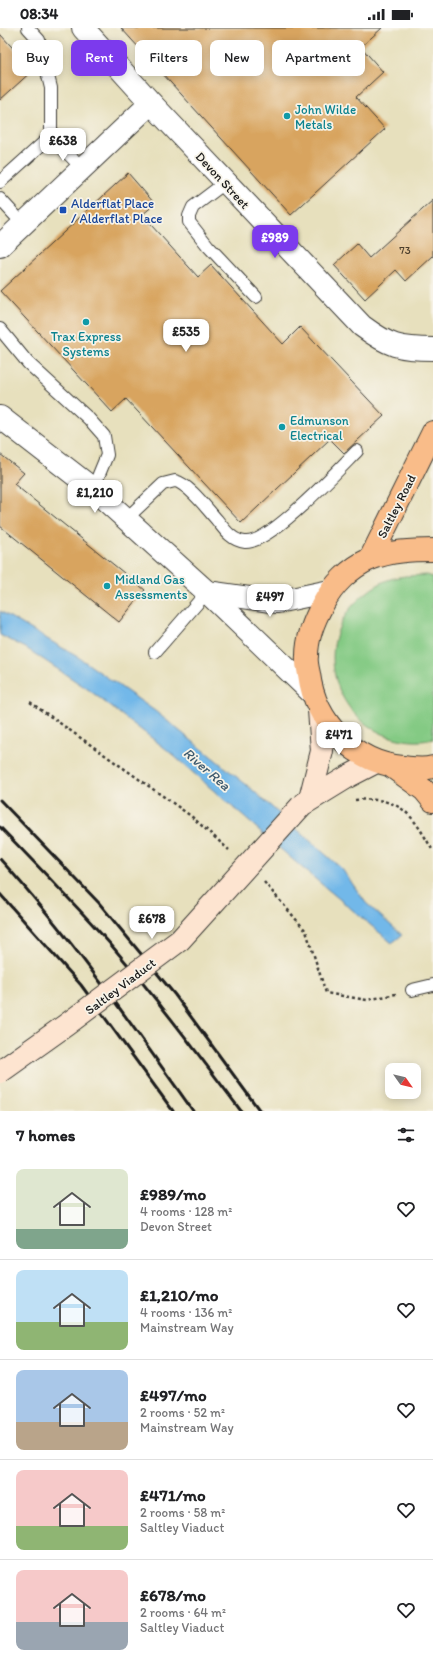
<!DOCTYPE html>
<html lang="en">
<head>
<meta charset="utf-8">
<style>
	:root { --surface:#fff; --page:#f6f6f6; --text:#202124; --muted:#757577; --line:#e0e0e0; --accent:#7c3aed }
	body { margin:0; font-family:Itim,sans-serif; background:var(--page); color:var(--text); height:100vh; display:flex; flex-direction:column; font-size:15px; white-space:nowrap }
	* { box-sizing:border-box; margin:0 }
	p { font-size:13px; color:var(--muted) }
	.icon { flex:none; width:22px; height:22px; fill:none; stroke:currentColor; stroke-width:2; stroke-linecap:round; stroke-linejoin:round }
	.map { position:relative; height:1083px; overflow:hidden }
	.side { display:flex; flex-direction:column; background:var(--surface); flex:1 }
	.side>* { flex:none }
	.guide { position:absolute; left:12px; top:12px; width:409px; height:36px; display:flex; gap:8px }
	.needle { width:26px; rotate:124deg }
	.fabs { position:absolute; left:385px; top:1035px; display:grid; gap:8px }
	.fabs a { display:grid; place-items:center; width:36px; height:36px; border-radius:8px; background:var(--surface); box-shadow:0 2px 10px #0003; font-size:20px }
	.price { position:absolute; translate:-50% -34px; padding:0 9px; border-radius:8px; background:#fff; color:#222; font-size:13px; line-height:26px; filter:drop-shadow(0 1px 2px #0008) }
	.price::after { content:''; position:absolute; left:50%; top:24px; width:12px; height:9px; margin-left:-6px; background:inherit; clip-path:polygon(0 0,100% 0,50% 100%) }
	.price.active { background:var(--accent); color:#fff }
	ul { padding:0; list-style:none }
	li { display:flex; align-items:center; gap:12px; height:100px; padding:0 16px }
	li+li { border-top:1px solid var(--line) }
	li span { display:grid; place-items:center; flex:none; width:112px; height:80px; border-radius:8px; color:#555 }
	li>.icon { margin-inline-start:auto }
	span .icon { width:48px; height:48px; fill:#fffc; stroke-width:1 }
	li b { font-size:17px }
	h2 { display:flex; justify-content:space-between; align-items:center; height:48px; padding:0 16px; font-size:17px }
	.tag { padding:0 14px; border-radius:8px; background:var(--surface); box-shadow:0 2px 10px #0003; font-size:14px; line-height:36px }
	.tag.active { background:var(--accent); color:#fff }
	.status { display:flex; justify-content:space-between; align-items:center; height:28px; padding:0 20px; background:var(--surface); direction:ltr }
	.status svg { height:11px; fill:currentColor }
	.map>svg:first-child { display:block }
</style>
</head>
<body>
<div class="status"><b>08:34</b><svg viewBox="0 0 49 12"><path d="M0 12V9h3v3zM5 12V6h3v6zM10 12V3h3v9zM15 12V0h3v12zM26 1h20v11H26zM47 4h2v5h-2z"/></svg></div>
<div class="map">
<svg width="433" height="1083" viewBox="0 0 433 1083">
	<rect width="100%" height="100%" fill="#f7f3e8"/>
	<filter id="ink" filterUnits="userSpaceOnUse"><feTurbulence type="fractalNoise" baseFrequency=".025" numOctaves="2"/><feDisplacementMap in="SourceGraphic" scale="8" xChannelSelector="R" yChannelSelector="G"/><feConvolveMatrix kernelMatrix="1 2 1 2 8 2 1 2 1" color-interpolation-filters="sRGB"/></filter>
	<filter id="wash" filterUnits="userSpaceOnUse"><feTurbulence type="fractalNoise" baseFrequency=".012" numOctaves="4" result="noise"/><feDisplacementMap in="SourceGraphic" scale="16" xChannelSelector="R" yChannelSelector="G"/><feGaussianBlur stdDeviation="0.9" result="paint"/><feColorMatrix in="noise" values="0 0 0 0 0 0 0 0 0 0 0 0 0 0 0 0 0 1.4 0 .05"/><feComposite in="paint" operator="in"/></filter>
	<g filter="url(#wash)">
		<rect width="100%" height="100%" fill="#e7e0bd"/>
		<path fill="#84ca84" stroke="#507350" d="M426,547L433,549V711C419,715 402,713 388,708C330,687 314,613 359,571C370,561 384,551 399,549C407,547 417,548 426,547Z"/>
		<path fill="#72b8e9" stroke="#476a82" d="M0,583L81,631L155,683L248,758L342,841L366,875L402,907L392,915L307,844L166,721L89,662L26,620L0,607Z"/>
		<g id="blocks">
			<g fill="#d8a45e">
				<path d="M121,0H382L361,19L383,44L356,69L385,101L291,187Z"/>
				<path d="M0,6L33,42L0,72Z"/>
				<path d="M128,145L155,176L142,187L198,249L211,237L283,316L300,299L384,388L344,425L330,411L241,495L126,371L112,384L0,263Z"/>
				<path d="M433,172V228L406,253L396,242L365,271L334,237L357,216L369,230Z"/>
				<path d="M0,426L24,445L14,456L145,562L119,594L0,498Z"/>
			</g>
		</g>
	</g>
	<g filter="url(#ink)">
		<use href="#blocks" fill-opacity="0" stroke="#3a3934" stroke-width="1"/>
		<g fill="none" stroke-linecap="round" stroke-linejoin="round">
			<g stroke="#3a3934" stroke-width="14">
				<g id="lane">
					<path d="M28,0L39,12L51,60V108L82,140"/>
					<path d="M0,154L51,108"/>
					<path d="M226,154L193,179L189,188V194L208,218L256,269"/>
					<path d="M0,171L23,196"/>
					<path d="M0,301L28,335L89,391L104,408L107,427L93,461"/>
					<path d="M126,491L163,456L175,453C189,456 207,481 217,492C224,501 232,513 245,514C270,516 338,442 357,423"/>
					<path d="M155,624L207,564"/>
					<path d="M412,962L433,957"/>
				</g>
			</g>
			<g stroke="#3a3934" stroke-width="24">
				<g id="street">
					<path d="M83,0L151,75L362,298C389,318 399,321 433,321"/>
					<path d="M0,218L151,75"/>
					<path d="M0,389L93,461L207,564L311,664"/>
					<path d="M207,564L277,574L330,563"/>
				</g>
			</g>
			<g stroke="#3a3934" stroke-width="24">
				<g id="secondary">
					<path d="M310,771L322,723L319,682"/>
					<path d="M305,775L349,748L376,734"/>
				</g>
			</g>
			<g stroke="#3a3934" stroke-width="24">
				<g id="primary">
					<path d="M433,522C411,522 391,523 370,531C350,540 333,557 323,576C314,592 307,610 307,628C306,634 308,641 309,646C315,694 354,735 403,739C413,740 423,742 433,739"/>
					<path d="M370,531L433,404"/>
					<path d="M391,738L424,762L433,773"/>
				</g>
			</g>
			<g stroke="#3a3934" stroke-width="2.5" stroke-dasharray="3 3" stroke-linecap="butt">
				<path d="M30,674L191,788L229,822"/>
				<path d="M355,772C401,768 412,786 433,823"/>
				<path d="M264,854L306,903L326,965L367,972L396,966"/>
			</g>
			<use href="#lane" stroke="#fff" stroke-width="12"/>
			<use href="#street" stroke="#fff" stroke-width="22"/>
			<use href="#secondary" stroke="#fde4d0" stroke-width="22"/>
			<use href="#primary" stroke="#f9bc89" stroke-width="22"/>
			<g stroke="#1c1c1c" stroke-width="3">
				<path d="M0,772L99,875L175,967L260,1083"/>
				<path d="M0,799C38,838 76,877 112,918C157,971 199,1027 241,1083"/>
				<path d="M0,831C71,909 132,997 193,1083"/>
				<path d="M0,866L81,957L173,1083"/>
			</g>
			<g stroke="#3a3934" stroke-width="24" stroke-linecap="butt">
				<path id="secondary-bridge" d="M0,1044L66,997L180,912L301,778"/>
			</g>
			<use href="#secondary-bridge" stroke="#fde4d0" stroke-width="22"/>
		</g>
	</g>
	<g fill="#0f9aa8" stroke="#f7f3e8" stroke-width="1.5">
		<circle cx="287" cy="88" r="4"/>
		<circle cx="86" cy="294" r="4"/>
		<circle cx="282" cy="399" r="4"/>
		<circle cx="107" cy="558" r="4"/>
	</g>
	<rect fill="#1a4fb4" stroke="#f7f3e8" stroke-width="1.5" x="59" y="178" width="8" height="8" rx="2"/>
	<g text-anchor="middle" stroke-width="3.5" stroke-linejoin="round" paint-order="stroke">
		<g font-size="11" fill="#4b3e2c">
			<text x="405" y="226">73</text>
		</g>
		<g font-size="13" fill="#0d838f" stroke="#f7f3e8" text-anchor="start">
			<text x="295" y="86">John Wilde<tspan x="295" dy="15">Metals</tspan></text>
			<text x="86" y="313" text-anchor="middle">Trax Express<tspan x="86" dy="15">Systems</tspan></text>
			<text x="290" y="397">Edmunson<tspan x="290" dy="15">Electrical</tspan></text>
			<text x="115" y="556">Midland Gas<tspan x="115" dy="15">Assessments</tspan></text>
		</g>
		<g font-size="13" fill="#1c1c1c" stroke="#f7f3e8">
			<text transform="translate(223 152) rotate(47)" y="5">Devon Street</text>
			<text transform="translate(396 478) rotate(-63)" y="5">Saltley Road</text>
			<text transform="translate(120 958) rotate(-37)" y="5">Saltley Viaduct</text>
		</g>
		<g font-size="13" fill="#164399" stroke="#f7f3e8" text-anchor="start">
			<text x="71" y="180">Alderflat Place<tspan x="71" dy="15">/ Alderflat Place</tspan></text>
		</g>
		<g font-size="14" font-style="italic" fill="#3e5a6e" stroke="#f7f3e8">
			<text transform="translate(207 741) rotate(41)" y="5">River Rea</text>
		</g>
	</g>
</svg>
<div class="fabs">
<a><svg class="needle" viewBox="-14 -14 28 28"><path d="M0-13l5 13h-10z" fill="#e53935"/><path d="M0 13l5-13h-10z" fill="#757577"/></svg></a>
</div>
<b class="price" style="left:63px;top:134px">£638</b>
<b class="price active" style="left:275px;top:231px">£989</b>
<b class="price" style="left:186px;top:325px">£535</b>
<b class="price" style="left:95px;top:486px">£1,210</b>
<b class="price" style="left:270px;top:590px">£497</b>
<b class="price" style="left:339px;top:728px">£471</b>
<b class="price" style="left:152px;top:912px">£678</b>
<div class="guide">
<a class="tag">Buy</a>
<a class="tag active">Rent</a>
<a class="tag">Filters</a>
<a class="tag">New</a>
<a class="tag">Apartment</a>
</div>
</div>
<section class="side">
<h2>7 homes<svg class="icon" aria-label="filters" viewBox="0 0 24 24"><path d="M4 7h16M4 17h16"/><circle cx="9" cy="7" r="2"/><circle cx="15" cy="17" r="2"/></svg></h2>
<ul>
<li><span style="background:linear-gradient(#dfe7d0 75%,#7fa58c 0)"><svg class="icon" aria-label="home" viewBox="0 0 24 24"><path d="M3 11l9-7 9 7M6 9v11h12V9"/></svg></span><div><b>£989/mo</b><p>4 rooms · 128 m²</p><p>Devon Street</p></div><svg class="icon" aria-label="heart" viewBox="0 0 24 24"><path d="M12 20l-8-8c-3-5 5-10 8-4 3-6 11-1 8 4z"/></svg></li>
<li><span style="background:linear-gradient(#bfe0f5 65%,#8fb573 0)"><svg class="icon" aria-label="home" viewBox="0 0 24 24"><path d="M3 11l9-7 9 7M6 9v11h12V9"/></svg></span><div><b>£1,210/mo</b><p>4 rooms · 136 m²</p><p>Mainstream Way</p></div><svg class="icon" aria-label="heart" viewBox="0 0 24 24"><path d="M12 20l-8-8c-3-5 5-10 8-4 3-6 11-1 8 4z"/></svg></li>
<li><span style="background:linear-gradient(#a9c7e8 65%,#b9a48a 0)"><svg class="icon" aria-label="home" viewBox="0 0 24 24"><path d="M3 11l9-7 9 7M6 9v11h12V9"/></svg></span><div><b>£497/mo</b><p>2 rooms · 52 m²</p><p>Mainstream Way</p></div><svg class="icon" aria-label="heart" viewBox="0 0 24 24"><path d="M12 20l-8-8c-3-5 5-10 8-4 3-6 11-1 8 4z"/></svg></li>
<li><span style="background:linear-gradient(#f6c9c9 70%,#8fb573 0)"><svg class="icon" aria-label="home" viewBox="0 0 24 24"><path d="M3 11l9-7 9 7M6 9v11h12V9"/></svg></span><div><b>£471/mo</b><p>2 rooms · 58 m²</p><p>Saltley Viaduct</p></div><svg class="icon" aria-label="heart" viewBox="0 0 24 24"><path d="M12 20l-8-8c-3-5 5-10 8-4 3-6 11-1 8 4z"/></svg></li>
<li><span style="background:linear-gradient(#f6c9c9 65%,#9aa5b1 0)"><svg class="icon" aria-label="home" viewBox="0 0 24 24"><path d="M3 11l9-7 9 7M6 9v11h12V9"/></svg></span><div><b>£678/mo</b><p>2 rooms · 64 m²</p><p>Saltley Viaduct</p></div><svg class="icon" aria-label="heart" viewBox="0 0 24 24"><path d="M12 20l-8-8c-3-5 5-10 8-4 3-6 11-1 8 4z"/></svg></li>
</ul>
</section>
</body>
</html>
